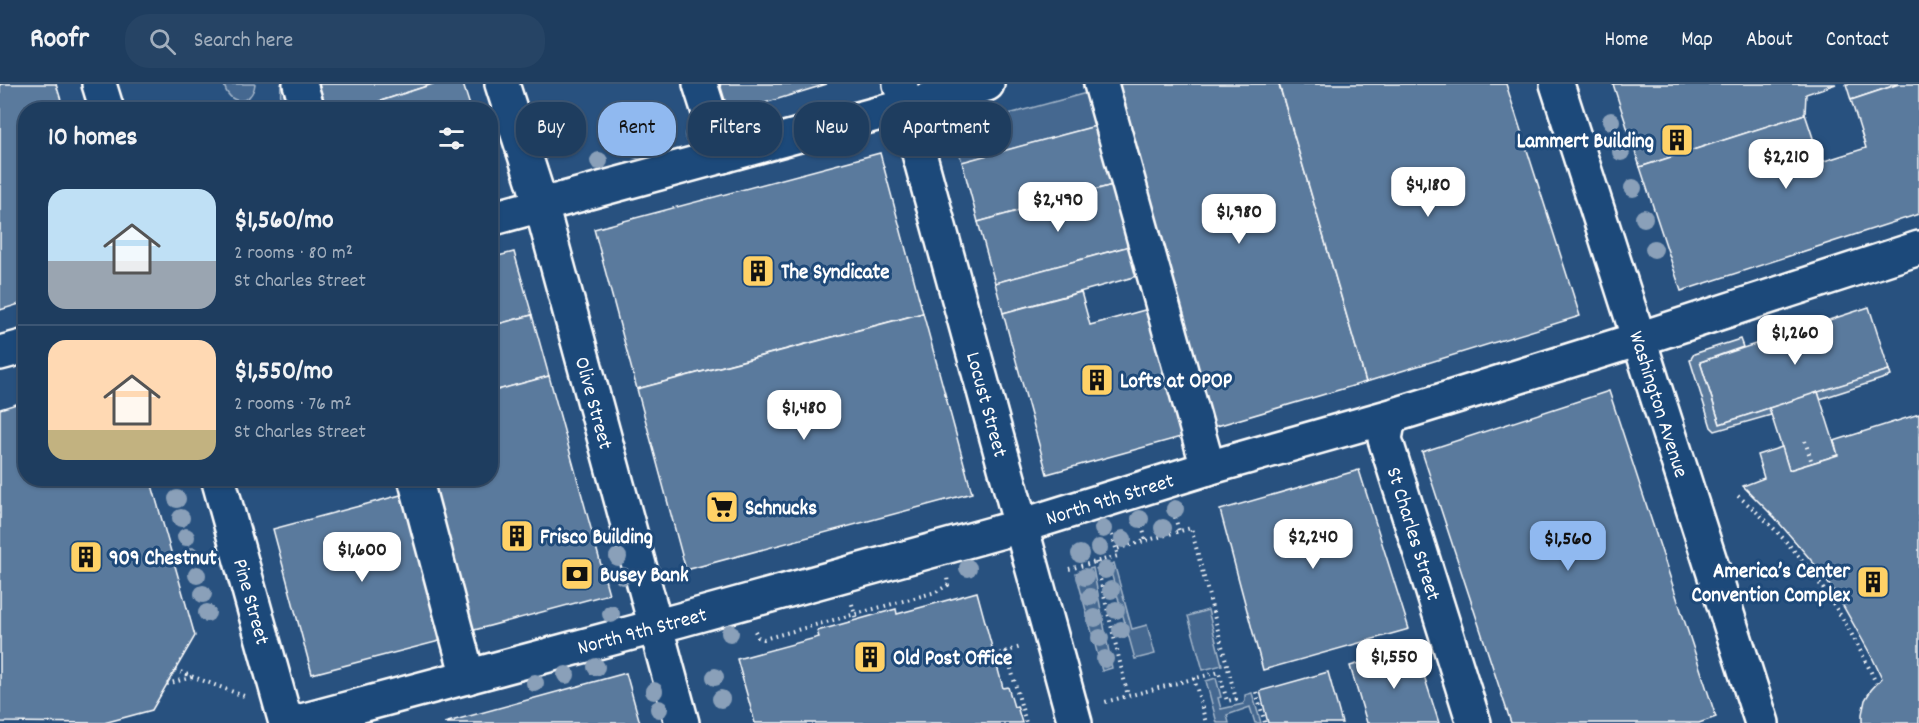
<!DOCTYPE html>
<html lang="en">
<head>
<meta charset="utf-8">
<style>
	:root { --surface:#1e3d5f; --page:#264465; --text:#f1f3f6; --muted:#a1aebd; --line:#3c5674; --accent:#90b9f0 }
	body { margin:0; font-family:Dekko,sans-serif; background:var(--page); color:var(--text); height:100vh; display:flex; flex-direction:column; font-size:22px; white-space:nowrap }
	* { box-sizing:border-box; margin:0 }
	p { font-size:20px; color:var(--muted) }
	.icon { flex:none; width:33px; height:33px; fill:none; stroke:currentColor; stroke-width:2; stroke-linecap:round; stroke-linejoin:round }
	.map { position:relative; flex:1; overflow:hidden }
	.sheet { position:absolute; left:18px; top:18px; width:480px; height:384px; display:flex; flex-direction:column; background:var(--surface); border-radius:24px; box-shadow:0 2px 4px #0004,0 0 0 2px var(--line) }
	.sheet>* { flex:none }
	.banner { position:absolute; left:516px; top:18px; width:570px; height:54px; display:flex; gap:12px }
	.price { position:absolute; translate:-50% -51px; padding:0 14px; border-radius:12px; background:#fff; color:#222; font-size:20px; line-height:39px; filter:drop-shadow(0 2px 3px #0008) }
	.price::after { content:''; position:absolute; left:50%; top:36px; width:18px; height:14px; margin-left:-9px; background:inherit; clip-path:polygon(0 0,100% 0,50% 100%) }
	.price.current { background:var(--accent); color:#111 }
	ul { padding:0; list-style:none }
	li { display:flex; align-items:center; gap:18px; height:150px; padding:0 30px }
	li+li { border-top:2px solid var(--line) }
	li span { display:grid; place-items:center; flex:none; width:168px; height:120px; border-radius:18px; color:#555 }
	li>.icon { margin-inline-start:auto }
	span .icon { width:72px; height:72px; fill:#fffc; stroke-width:1 }
	li b { font-size:26px }
	h2 { display:flex; justify-content:space-between; align-items:center; height:72px; padding:0 30px; font-size:26px }
	.pill { padding:0 21px; border-radius:24px; background:var(--surface); box-shadow:0 2px 4px #0004,0 0 0 2px var(--line); font-size:21px; line-height:54px }
	.pill.current { background:var(--accent); color:#111 }
	header { display:flex; align-items:center; gap:36px; box-sizing:border-box; height:84px; padding:0 30px; background:var(--surface); border-bottom:2px solid var(--line) }
	header strong { font-size:28px }
	nav { display:flex; gap:33px; margin-inline-start:auto; font-size:21px }
	.search { width:420px; height:54px; background:var(--page); display:flex; align-items:center; gap:15px; box-sizing:border-box; padding:0 21px; border-radius:24px; color:var(--muted); font-size:22px }
	.map>svg:first-child { display:block }
</style>
</head>
<body>
<header>
<strong>Roofr</strong>
<div class="search"><svg class="icon" aria-label="search" viewBox="0 0 24 24"><circle cx="10" cy="10" r="6"/><path d="M15 15l6 6"/></svg>Search here</div>
<nav><a>Home</a><a>Map</a><a>About</a><a>Contact</a></nav>
</header>
<div class="map">
<svg width="1919" height="639" viewBox="0 0 1919 639">
	<rect width="100%" height="100%" fill="#28517f"/>
	<filter id="ink" filterUnits="userSpaceOnUse"><feTurbulence type="fractalNoise" baseFrequency=".0167" numOctaves="2"/><feDisplacementMap in="SourceGraphic" scale="12" xChannelSelector="R" yChannelSelector="G"/><feConvolveMatrix kernelMatrix="1 2 1 2 8 2 1 2 1" color-interpolation-filters="sRGB"/></filter>
	<g filter="url(#ink)">
		<g fill="#446890" stroke="#a2b4c8" stroke-width="1.5">
			<path d="M224,0H255C252,22 228,22 224,0Z"/>
			<path d="M281,0H291L300,25L280,26Z"/>
			<path d="M1094,7L1103,40L962,78L953,45Z"/>
			<path d="M1114,479L1132,545L1147,541L1155,570L1135,575L1109,481Z"/>
			<path d="M1093,484L1112,584L1102,587L1076,489Z"/>
			<path d="M1208,526L1222,581L1203,586L1188,532Z"/>
			<path d="M1216,594L1221,613L1218,614L1221,625L1243,620L1245,617V611L1252,609L1261,639H1255L1250,623L1227,631L1229,639H1217L1206,597Z"/>
		</g>
		<g fill="#5a7a9d" stroke="#fff" stroke-width="1.5">
			<path d="M0,0H56L64,26H26V218L0,226Z"/>
			<path d="M313,0H433L353,26H319Z"/>
			<path d="M433,0H463L471,25L353,26Z"/>
			<path d="M720,0H827L729,30Z"/>
			<path d="M1122,0H1279L1366,298L1210,344L1109,3Z"/>
			<path d="M1279,0H1506L1580,232L1366,298Z"/>
			<path d="M1613,0H1836L1806,10L1805,30L1640,83Z"/>
			<path d="M1846,0H1899L1851,16Z"/>
			<path d="M1899,0H1919V130L1681,207L1640,83L1805,30L1821,78L1866,64L1851,16Z"/>
			<path d="M1103,40L1120,99L978,138L962,78Z"/>
			<path d="M880,69L923,229L637,305L594,145Z"/>
			<path d="M1120,99L1137,160L995,199L978,138Z"/>
			<path d="M1137,160L1145,190L1003,229L995,199Z"/>
			<path d="M514,168L532,231L490,242V174Z"/>
			<path d="M1081,208L1090,241L1152,224L1188,351L1047,390L1003,229Z"/>
			<path d="M1869,223L1889,286L1720,340L1700,278Z"/>
			<path d="M923,229L972,409L686,486L637,305Z"/>
			<path d="M532,231L549,292L490,308V242Z"/>
			<path d="M1740,255L1743,263L1700,278L1720,340L1769,324L1771,331L1715,347L1711,343L1690,276L1694,270Z"/>
			<path d="M1889,286L1891,292L1820,315L1818,308Z"/>
			<path d="M549,292L609,510L467,548L425,394H490V308Z"/>
			<path d="M1609,307L1716,633L1699,639H1511L1422,368Z"/>
			<path d="M1818,308L1838,371L1789,386L1769,324Z"/>
			<path d="M26,317V394H150L195,552L152,626L104,639L0,638V325Z"/>
			<path d="M1919,330V639H1862V630L1865,616L1871,606L1882,594L1872,573L1838,513L1816,482L1775,434L1743,402L1764,394L1757,371L1782,363L1789,386L1838,371L1834,357Z"/>
			<path d="M1359,386L1409,545L1263,586L1220,426Z"/>
			<path d="M412,408L451,554L312,590L273,445Z"/>
			<path d="M977,508L1003,604L1008,603L1014,623L1017,622L1022,639H755L737,575L819,553L817,547L896,525L897,530Z"/>
			<path d="M1415,563L1439,639H1367L1350,582Z"/>
			<path d="M1328,588L1342,639H1268L1260,607Z"/>
			<path d="M626,589L640,639H444Z"/>
		</g>
		<g fill="none" stroke-linecap="round" stroke-linejoin="round">
			<g stroke="#fff" stroke-width="38">
				<g id="minor">
					<path d="M99,0L107,26"/>
					<path d="M300,0L308,26"/>
					<path id="s1" d="M502,0L541,121L682,639"/>
					<path d="M700,0L723,72"/>
					<path id="s2" d="M900,0L1075,639"/>
					<path d="M1101,0L1208,384"/>
					<path d="M490,135L987,0"/>
					<path d="M0,269L26,262"/>
					<path id="s3" d="M1395,331L1388,339L1385,355L1474,639"/>
					<path id="s4" d="M218,394L286,639"/>
					<path d="M415,394L468,593"/>
					<path id="s5" d="M294,639L680,536L1021,442L1208,384L1398,330L1639,255L1919,164"/>
				</g>
			</g>
			<g stroke="#fff" stroke-width="38">
				<g id="major">
					<path id="s6" d="M1557,0L1762,639"/>
				</g>
			</g>
			<g stroke="#fff" stroke-width="4" stroke-dasharray="1.5 4.5" stroke-linecap="butt">
				<path d="M1805,357L1812,379"/>
				<path d="M1738,412C1799,461 1844,528 1876,599"/>
				<path d="M1175,433L1179,447"/>
				<path d="M1142,442L1146,457"/>
				<path d="M1112,451L1116,464"/>
				<path d="M1096,478L1128,612"/>
				<path d="M1069,485L1118,472L1116,465L1191,444L1236,615L1227,617L1219,588L1105,618"/>
				<path d="M852,520L856,536"/>
				<path d="M755,547L758,553L764,555L936,508L948,501L947,493"/>
				<path d="M1006,567L1026,639"/>
				<path d="M994,571L1021,563"/>
				<path d="M175,586L244,612"/>
				<path d="M1194,594L1206,639"/>
				<path d="M167,600L192,593"/>
				<path d="M1256,608L1265,639"/>
			</g>
			<use href="#minor" stroke="#1f4a7a" stroke-width="33"/>
			<use href="#major" stroke="#1f4a7a" stroke-width="33"/>
		</g>
		<g fill="#8aa0b9">
			<circle cx="1611" cy="37" r="9"/>
			<circle cx="549" cy="50" r="9"/>
			<circle cx="693" cy="51" r="9"/>
			<circle cx="637" cy="66" r="9"/>
			<circle cx="1621" cy="68" r="9"/>
			<circle cx="599" cy="77" r="9"/>
			<circle cx="1633" cy="104" r="9"/>
			<circle cx="1644" cy="134" r="9"/>
			<circle cx="1654" cy="165" r="9"/>
			<circle cx="177" cy="415" r="9"/>
			<circle cx="1175" cy="425" r="9"/>
			<circle cx="181" cy="434" r="9"/>
			<circle cx="1140" cy="435" r="9"/>
			<circle cx="1163" cy="444" r="9"/>
			<circle cx="1103" cy="445" r="9"/>
			<circle cx="186" cy="453" r="9"/>
			<circle cx="1123" cy="455" r="9"/>
			<circle cx="1099" cy="464" r="9"/>
			<circle cx="1080" cy="470" r="9"/>
			<circle cx="192" cy="472" r="9"/>
			<circle cx="618" cy="473" r="9"/>
			<circle cx="968" cy="484" r="9"/>
			<circle cx="1105" cy="486" r="9"/>
			<circle cx="197" cy="491" r="9"/>
			<circle cx="623" cy="492" r="9"/>
			<circle cx="1085" cy="493" r="9"/>
			<circle cx="1111" cy="506" r="9"/>
			<circle cx="203" cy="510" r="9"/>
			<circle cx="1090" cy="513" r="9"/>
			<circle cx="1116" cy="526" r="9"/>
			<circle cx="207" cy="529" r="9"/>
			<circle cx="611" cy="530" r="9"/>
			<circle cx="1095" cy="534" r="9"/>
			<circle cx="1121" cy="546" r="9"/>
			<circle cx="730" cy="549" r="9"/>
			<circle cx="1100" cy="554" r="9"/>
			<circle cx="1105" cy="575" r="9"/>
			<circle cx="596" cy="583" r="9"/>
			<circle cx="566" cy="591" r="9"/>
			<circle cx="715" cy="593" r="9"/>
			<circle cx="535" cy="599" r="9"/>
			<circle cx="654" cy="607" r="9"/>
			<circle cx="721" cy="615" r="9"/>
			<circle cx="659" cy="625" r="9"/>
		</g>
	</g>
	<defs>
		<g id="building-square" transform="scale(1.725)"><rect x="-9" y="-9" width="18" height="18" rx="4" fill="#ffd166" stroke="#1f4a7a"/><path d="M-4-6H4V6H1V3H-1V6H-4ZM-2.5-4.3h1.7v1.8h-1.7ZM.8-4.3h1.7v1.8H.8ZM-2.5-1h1.7V.8h-1.7ZM.8-1h1.7V.8H.8Z" fill="#111"/></g>
		<g id="supermarket-square" transform="scale(1.725)"><rect x="-9" y="-9" width="18" height="18" rx="4" fill="#ffd166" stroke="#1f4a7a"/><path d="M-6-5.5h2.5l.6 2H6L4.5 2H-2.5L-4.4-4H-6ZM-1.5 3.2a1.3 1.3 0 1 0 .1 0ZM3 3.2a1.3 1.3 0 1 0 .1 0Z" fill="#111"/></g>
		<g id="bank-square" transform="scale(1.725)"><rect x="-9" y="-9" width="18" height="18" rx="4" fill="#ffd166" stroke="#1f4a7a"/><path d="M-6-4H6V4H-6ZM0-2.3a2.3 2.3 0 1 0 0 4.6a2.3 2.3 0 1 0 0-4.6Z" fill="#111"/></g>
	</defs>
	<g fill-rule="evenodd">
		<use href="#building-square" x="1677" y="56"/>
		<use href="#building-square" x="758" y="187"/>
		<use href="#building-square" x="1097" y="296"/>
		<use href="#supermarket-square" x="722" y="423"/>
		<use href="#building-square" x="517" y="452"/>
		<use href="#building-square" x="86" y="473"/>
		<use href="#bank-square" x="577" y="490"/>
		<use href="#building-square" x="1873" y="498"/>
		<use href="#building-square" x="870" y="573"/>
	</g>
	<g text-anchor="middle" stroke-width="6" stroke-linejoin="round" paint-order="stroke">
		<g font-size="21" font-weight="bold" fill="#fff" stroke="#1f4a7a" text-anchor="start">
			<text x="1654" y="63" text-anchor="end">Lammert Building</text>
			<text x="781" y="194">The Syndicate</text>
			<text x="1120" y="303">Lofts at OPOP</text>
			<text x="745" y="430">Schnucks</text>
			<text x="540" y="459">Frisco Building</text>
			<text x="109" y="480">909 Chestnut</text>
			<text x="1850" y="493" text-anchor="end">America’s Center<tspan x="1850" dy="24">Convention Complex</tspan></text>
			<text x="600" y="497">Busey Bank</text>
			<text x="893" y="580">Old Post Office</text>
		</g>
		<g font-size="21" fill="#fff" stroke="#1f4a7a">
			<text dy="7" stroke="none"><textPath href="#s1" startOffset="332">Olive Street</textPath></text>
			<text dy="7" stroke="none"><textPath href="#s2" startOffset="332">Locust Street</textPath></text>
			<text dy="7" stroke="none"><textPath href="#s6" startOffset="336">Washington Avenue</textPath></text>
			<text dy="7" stroke="none"><textPath href="#s5" startOffset="846">North 9th Street</textPath></text>
			<text dy="7" stroke="none"><textPath href="#s3" startOffset="126">St Charles Street</textPath></text>
			<text dy="7" stroke="none"><textPath href="#s4" startOffset="128">Pine Street</textPath></text>
			<text dy="7" stroke="none"><textPath href="#s5" startOffset="360">North 9th Street</textPath></text>
		</g>
	</g>
</svg>
<b class="price" style="left:1786px;top:106px">$2,210</b>
<b class="price" style="left:1428px;top:134px">$4,180</b>
<b class="price" style="left:1058px;top:149px">$2,490</b>
<b class="price" style="left:1239px;top:161px">$1,980</b>
<b class="price" style="left:1795px;top:282px">$1,260</b>
<b class="price" style="left:804px;top:357px">$1,480</b>
<b class="price" style="left:1313px;top:486px">$2,240</b>
<b class="price current" style="left:1568px;top:488px">$1,560</b>
<b class="price" style="left:362px;top:499px">$1,600</b>
<b class="price" style="left:1394px;top:606px">$1,550</b>
<div class="banner">
<a class="pill">Buy</a>
<a class="pill current">Rent</a>
<a class="pill">Filters</a>
<a class="pill">New</a>
<a class="pill">Apartment</a>
</div>
<section class="sheet">
<h2>10 homes<svg class="icon" aria-label="filters" viewBox="0 0 24 24"><path d="M4 7h16M4 17h16"/><circle cx="9" cy="7" r="2"/><circle cx="15" cy="17" r="2"/></svg></h2>
<ul>
<li><span style="background:linear-gradient(#bfe0f5 60%,#9aa5b1 0)"><svg class="icon" aria-label="home" viewBox="0 0 24 24"><path d="M3 11l9-7 9 7M6 9v11h12V9"/></svg></span><div><b>$1,560/mo</b><p>2 rooms · 80 m²</p><p>St Charles Street</p></div></li>
<li><span style="background:linear-gradient(#ffd9b3 75%,#c2b280 0)"><svg class="icon" aria-label="home" viewBox="0 0 24 24"><path d="M3 11l9-7 9 7M6 9v11h12V9"/></svg></span><div><b>$1,550/mo</b><p>2 rooms · 76 m²</p><p>St Charles Street</p></div></li>
</ul>
</section>
</div>
</body>
</html>
